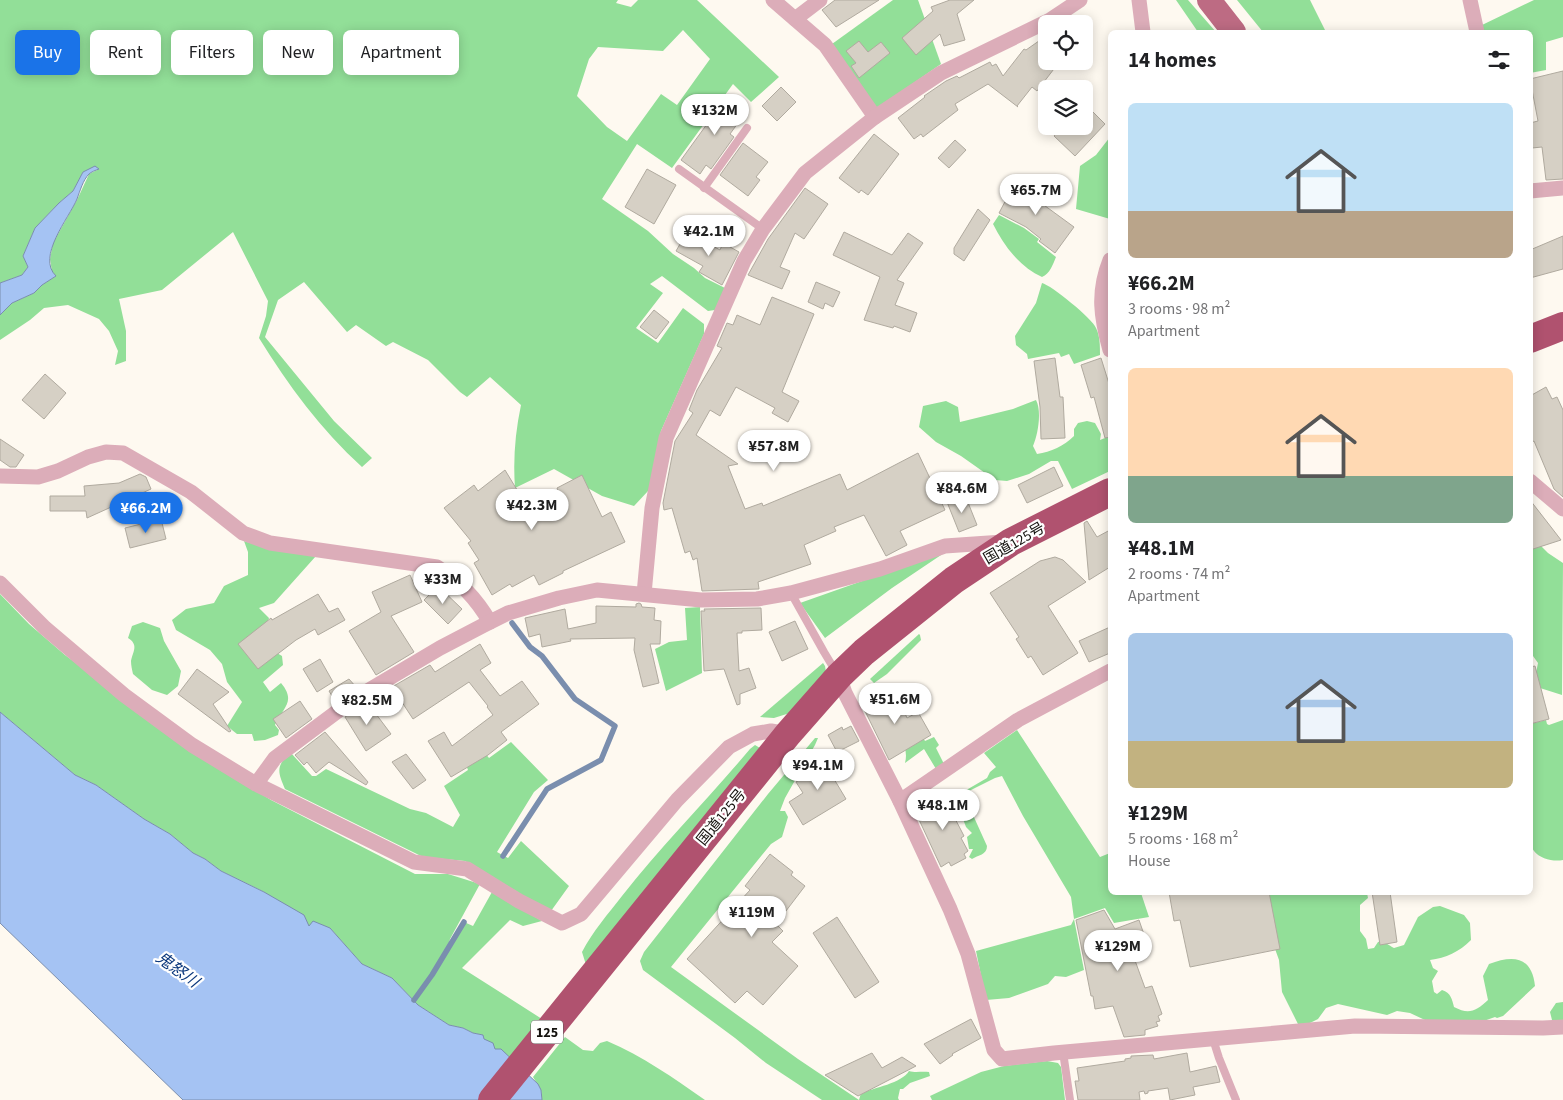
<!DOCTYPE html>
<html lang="en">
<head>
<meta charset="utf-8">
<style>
	:root { --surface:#fff; --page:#f6f6f6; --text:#202124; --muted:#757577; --accent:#1a73e8 }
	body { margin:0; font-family:"Source Sans 3","Noto Sans JP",sans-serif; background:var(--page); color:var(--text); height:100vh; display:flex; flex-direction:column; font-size:19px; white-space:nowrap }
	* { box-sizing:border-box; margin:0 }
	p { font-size:16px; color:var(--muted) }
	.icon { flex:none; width:28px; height:28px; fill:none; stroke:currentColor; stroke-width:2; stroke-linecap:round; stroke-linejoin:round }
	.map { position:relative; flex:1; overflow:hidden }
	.drawer { position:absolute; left:1108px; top:30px; width:425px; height:865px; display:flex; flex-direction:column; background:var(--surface); border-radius:8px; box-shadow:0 2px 12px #0003 }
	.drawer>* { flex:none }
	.guide { position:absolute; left:15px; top:30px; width:475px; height:45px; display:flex; gap:10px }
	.tools { position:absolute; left:1038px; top:15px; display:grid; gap:10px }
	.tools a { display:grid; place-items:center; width:55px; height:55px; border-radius:8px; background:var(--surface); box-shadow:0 2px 12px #0003; font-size:25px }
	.price { position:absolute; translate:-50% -42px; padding:0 11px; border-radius:18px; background:#fff; color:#222; font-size:16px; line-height:32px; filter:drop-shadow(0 1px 2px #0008) }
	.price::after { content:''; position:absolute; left:50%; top:30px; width:15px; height:11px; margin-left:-8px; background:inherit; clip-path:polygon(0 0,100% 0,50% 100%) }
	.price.on { background:var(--accent); color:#fff }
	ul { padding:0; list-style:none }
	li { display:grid; align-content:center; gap:10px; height:265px; padding:0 20px }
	li span { display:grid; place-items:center; height:155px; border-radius:8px; color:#555 }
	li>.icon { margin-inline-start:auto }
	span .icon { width:90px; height:90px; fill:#fffc; stroke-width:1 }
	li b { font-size:21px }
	h2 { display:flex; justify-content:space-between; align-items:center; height:60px; padding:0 20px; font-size:21px }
	.chip { padding:0 18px; border-radius:8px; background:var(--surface); box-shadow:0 2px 12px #0003; font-size:18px; line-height:45px }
	.chip.on { background:var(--accent); color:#fff }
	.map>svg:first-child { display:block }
</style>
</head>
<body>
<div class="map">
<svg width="1563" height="1100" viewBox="0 0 1563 1100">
	<rect width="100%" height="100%" fill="#fef9f0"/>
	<g fill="#92df98" fill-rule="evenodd">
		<path d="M0,0H618L616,3L631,7L638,0H697L779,77L751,102L733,84L672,168L637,144L602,199L648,231L673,254L694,268L705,278L725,288L715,310L708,311L662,276L650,284L663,293L636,328L658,343L683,308L704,324V334L661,431L649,490L634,506L602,496L554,469L515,488C513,460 515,433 521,405L490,377L467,397L460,392L428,360L393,342L386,346L356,325L347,332L304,282L278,300L265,337L334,421L372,458L362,467C321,430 288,385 259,338L266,316L268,301L233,232L162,290L119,299L126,331V361L115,365L118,351L109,331L99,319L68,305L44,308L30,320L0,340V315L12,303L34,293L42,285L56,276L52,272L50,259L53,243L77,200L89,174L99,169L83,172L73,191L59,203L35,228L23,256L28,267L22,275L0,283ZM683,30L710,59L677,105L661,94L627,141L607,127L577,96L589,59L598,47L663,51Z"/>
		<path d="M893,0H918L941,64L875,110L832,44Z"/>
		<path d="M1176,0H1188L1216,32H1198Z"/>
		<path d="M1237,0H1310L1326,32H1263Z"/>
		<path d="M1534,0H1563V37L1546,42V70L1530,73V32H1484L1482,25Z"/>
		<path d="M1110,137V219L1076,209L1080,166L1096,155Z"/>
		<path d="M999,215L1024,228L1039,239L1037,242L1056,257C1053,264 1050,274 1042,277C1019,266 1004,246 993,224Z"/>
		<path d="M1042,283C1051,285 1093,319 1096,328C1100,336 1100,346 1100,355L1074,364L1069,354L1061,357L1059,353L1028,359L1027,354L1016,345L1015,336L1036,303Z"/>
		<path d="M1036,400C1042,411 1038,435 1033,446L1037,454C1051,452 1064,446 1074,436V429L1078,423L1087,421L1095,423L1101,434L1100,440L1110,436V471L1072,489L1058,461H1051L1029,474L1007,481L995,480L961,456L936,442L919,427L923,406L946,401L958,407L960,422L1013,409Z"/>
		<path d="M244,541L266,548L316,556L274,603L259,608L269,618L265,631L277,653L282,656L283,665L263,682L270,692L281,683C297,702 282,708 275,725L279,730L278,735L265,740L254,741L252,734H237L227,726L242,702L227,682L222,664L210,650L176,630L172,620L186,609L214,603L224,586L248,575V552Z"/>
		<path d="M1540,545L1548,553L1563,563L1562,695L1540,688L1535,678L1538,663L1533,656L1530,657V547Z"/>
		<path d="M947,551L892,588L825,638L800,603Z"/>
		<path d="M0,594L29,624L65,655L208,761L271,800L415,874H448L480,884L450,939L448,947L464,922L473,926L492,892L542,921L523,926L510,920L462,968L542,1019L512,1058C502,1053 486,1047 482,1035L473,1033L463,1028L449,1025L418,1005L392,978L362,964L330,928L309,926L264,892L221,871L205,859L193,853L170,834L144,819L96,785L75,775L0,712Z"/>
		<path d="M700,607L702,673L666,691L655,649L669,642L687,640L685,608Z"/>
		<path d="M143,622L160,628L164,641L181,671L178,686L167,695L152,690L133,674C132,670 131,665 131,661C133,651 139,645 128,638L132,626Z"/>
		<path d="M919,634L920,635L921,640L887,674L874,683L870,679Z"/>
		<path d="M823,663L825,666L826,672L793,712L774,718L760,717Z"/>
		<path d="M906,716L915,730L918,728L925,741L934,737L939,745L936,748L944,764L936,769L924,749L905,763C909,747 900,738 892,725Z"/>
		<path d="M1546,720L1547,724L1549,725L1563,720V860C1554,862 1540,859 1534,851C1532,849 1532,846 1530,843V724Z"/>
		<path d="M1017,730L1100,857L1110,853V892L1141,893L1149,917L1114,923L1105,908L1074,919L1084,970L1066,977L1055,976L1048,984L1009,998L986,1000L976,951L1071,925L1074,919L1071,897L1023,816L1002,776L995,778L963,794L964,802L967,805L970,809L966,810L970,815H973L987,846C987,855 978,855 972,859L969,857L973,849H969L967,837L972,833L966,827L963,819L957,814L955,801L956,796L987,778L990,772L996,767L984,753Z"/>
		<path d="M815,738H818L815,745L785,798L780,811H785L788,817L782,837L771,844L671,967L798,1059L859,1100L861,1093C874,1088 902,1083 909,1071C916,1073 921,1071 929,1072L930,1076L910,1083L903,1089H900L898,1098L899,1100H822L766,1063L735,1038L643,970L640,961L644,952L768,794Z"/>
		<path d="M511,742L548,780L534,792L497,852L508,858L521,841L569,886L551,911L515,893L465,861L423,857L285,789C278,773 275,765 291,753L312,776H316L326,769L410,809L426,813L453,827L460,815L444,786L468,770L466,765L485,753L489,758Z"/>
		<path d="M755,745L760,748L587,968L582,952C593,931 608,914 622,896C662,845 708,799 750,749Z"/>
		<path d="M1266,893H1367L1368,898L1360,905V931L1366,939L1368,949L1374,948L1378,942C1384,941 1388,945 1394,948L1404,945L1418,917L1433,907L1440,906L1464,915L1470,923L1471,940C1459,952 1446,958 1430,960L1433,968L1438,971L1432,981L1434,992L1437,994L1442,990C1451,993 1452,999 1454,1007C1469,1015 1476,1011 1488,1000L1483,976L1489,964C1513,955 1532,956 1535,986L1503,1016L1497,1018L1495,1017L1478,1023L1425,1020L1410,1013L1397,1011L1387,1015L1338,1004L1326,1008L1318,1019L1300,1028L1282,992L1279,960L1266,924Z"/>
		<path d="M1563,1002V1026L1552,1020L1550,1012L1556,1003Z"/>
		<path d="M565,1037L583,1050L593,1051L600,1043L607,1041C643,1056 673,1078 705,1100H542L541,1090L533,1077Z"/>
		<path d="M1047,1061L1058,1063L1061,1067L1065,1100H932L930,1096L981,1072L1004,1066Z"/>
	</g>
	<g fill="#a5c3f3" stroke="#7a8eae">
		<path d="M95,166L99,169C96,170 91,172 89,174C83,180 80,191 77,199C69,218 36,257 56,276L42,285L34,293L12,303L0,315V283L22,275L28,267L23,256L35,228L59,203L73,191L83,172Z"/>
		<path d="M0,712L75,775L96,785L144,819L170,834L193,853L205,859L221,871L264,892L304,915L309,926L313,921L330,928L362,964L392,978L418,1005L449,1025L463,1028L473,1033L483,1035L484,1039L493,1043L495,1049H501L538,1084L541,1090L542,1100H183L0,923Z"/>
	</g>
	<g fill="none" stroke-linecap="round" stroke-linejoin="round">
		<g stroke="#7a8eae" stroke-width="5.5">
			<path d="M503,856L547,789L601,760L615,726L575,699L542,656L530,647L512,623"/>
			<path d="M414,1000L432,975L464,922"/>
		</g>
	</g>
	<g fill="#d6d0c5" stroke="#b0aa9f">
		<path d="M835,0H879L836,27L822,10Z"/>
		<path d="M950,0H974L957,14L965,40L944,46L940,34L916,55L902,38L933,11L931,7Z"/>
		<path d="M1046,36V61H1060L1037,91L1032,87L1017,106L1018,107L988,84L955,104L958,110L923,137L921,134L914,139L898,118L925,97L924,96L946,81L957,76L959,78L990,62L992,66L996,64L1003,76L1024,49L1026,50Z"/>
		<path d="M859,41L868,52L881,42L890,53L859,78L851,66L856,63L846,51Z"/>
		<path d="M1563,71V179L1546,180L1542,147L1532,148L1530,135V123L1538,121L1530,79Z"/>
		<path d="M781,87L796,102L777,121L762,106Z"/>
		<path d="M728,95L748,109L730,134L734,137L711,169L706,165L700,174L681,160Z"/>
		<path d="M1084,103L1105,124L1075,156L1054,136L1063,126H1084Z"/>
		<path d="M874,134L899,154L868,195L861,190L859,193L839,178Z"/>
		<path d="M955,140L966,150L949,168L938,158Z"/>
		<path d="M743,143L768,162L756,177L760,180L748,196L720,175Z"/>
		<path d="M647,169L676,185L654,224L625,207Z"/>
		<path d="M1017,179L1042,192L1037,200L1074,227L1055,253L1039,241L1041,239L1026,227L999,213Z"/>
		<path d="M805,188L828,204L804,239L795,233L780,267L790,271L782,289L748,275L768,239Z"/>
		<path d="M978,209L990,220L964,261L954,254V248Z"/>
		<path d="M687,232L720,250L723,243L739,252L722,285L699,272L703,266L676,251Z"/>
		<path d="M844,232L892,255L908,233L923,243L897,280L904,283L895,305L917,313L910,332L894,326L893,328L864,320L880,277L833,255Z"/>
		<path d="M1563,236V269L1530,278V250Z"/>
		<path d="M816,282L840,292L833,307L825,303L823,309L808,302Z"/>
		<path d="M772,297L814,314L782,392L799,401L788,422L772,413L775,408L736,387L720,416L710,410L696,435L738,464L728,466L745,509L762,503L763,506L840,474L847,490L918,453L945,510L900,531L907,545L886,556L864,515L834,527L836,531L804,545L811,564L758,582L759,589L702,591L697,558L693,560L690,551L685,553L672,508L664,510L663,503L675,441L693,413L689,410L697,390L722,348L717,346L727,323L733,325L737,315L760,325Z"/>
		<path d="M654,310L669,322L656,339L640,327Z"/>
		<path d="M1055,358L1060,397H1063L1065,438L1041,439L1040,407L1034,361Z"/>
		<path d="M1101,358L1110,387V437L1105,438L1094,397L1091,398L1081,365Z"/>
		<path d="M45,374L66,393L44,419L22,400Z"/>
		<path d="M1546,387L1552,399L1557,397L1563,410V497L1554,489L1534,441L1530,443V396Z"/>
		<path d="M790,431L794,451L752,461L747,440Z"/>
		<path d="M0,439L24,455L16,467H10L0,460Z"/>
		<path d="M1054,467L1063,486L1027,503L1018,485Z"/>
		<path d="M505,470L528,508L558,491L557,488L582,475L602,517L611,512L625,542L563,571V573L539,585L534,575L512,587L510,584L492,595L474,563L479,560L468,543L471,541L444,508L474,485L478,491Z"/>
		<path d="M140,474L146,477L151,489L87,518L86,511H50V496H85L84,486L119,483Z"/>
		<path d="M965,495L977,525L959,532L947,502Z"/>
		<path d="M1530,500L1551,527L1561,540L1530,550Z"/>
		<path d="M161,519L166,539L130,548L125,528Z"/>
		<path d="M1087,521L1097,537L1110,530V567L1089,580L1084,523Z"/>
		<path d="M1055,557L1063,560L1086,582L1048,606L1078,653L1043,675L1031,656L1028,658L1016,639L1019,637L990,593L1040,561Z"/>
		<path d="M410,575L422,602L391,616L414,652L376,675L349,631L381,612L372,592Z"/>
		<path d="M438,586L462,609L448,624L424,600Z"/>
		<path d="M318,594L329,612L338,608L345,620L318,635L315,629L296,640L258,669L238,644L271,618L272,620Z"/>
		<path d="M639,603L641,604L642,607L655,608L654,620L661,621L660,644H650L659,683L643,687L634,650L635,638L570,639L571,641L542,647L540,634L529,637L525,618L565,609L568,629L596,623V606L636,607V604Z"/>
		<path d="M761,608L762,630L742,631V633H737L739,671L749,668L756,688L740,694V704L737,705L724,669L704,671L701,611H705L704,609Z"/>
		<path d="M795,621L808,649L782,661L769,632Z"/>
		<path d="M1110,627V653L1089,662L1079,641Z"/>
		<path d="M480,644L491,663L480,670L500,696L522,681L539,704L501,732L507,740L488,755L451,777L428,741L444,732L452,746L493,715L487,707L488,706L469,682L413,719L392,687L430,665L435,672Z"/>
		<path d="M320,659L333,682L317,692L303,669Z"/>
		<path d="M1535,666L1549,719L1530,724V667Z"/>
		<path d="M197,669L229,692L213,704L231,731L229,732L178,694Z"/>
		<path d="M349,679L356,687L335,701L329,691Z"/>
		<path d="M888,690L891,697L897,695L907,718L918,712L931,735L889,760L864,709L871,705L868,699Z"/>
		<path d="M300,701L312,719L286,738L273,719Z"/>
		<path d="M367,702L391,734L366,751L345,717Z"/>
		<path d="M851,726L859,741L837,752L828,735L842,727L843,730Z"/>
		<path d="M325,732L368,782L366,785L329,762L316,773L307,762L304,765L295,755Z"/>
		<path d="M406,754L426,780L413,789L392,762Z"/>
		<path d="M830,755L839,769L831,774L846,799L803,825L789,802L803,793L796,782L810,773L807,768Z"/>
		<path d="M943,793L950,806L949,807L964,836L961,838L968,851L964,854L966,858L951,866L949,862L941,867L915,811L931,803L929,801Z"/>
		<path d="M770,854L793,872L791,875L805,886L776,924L783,931L772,942L798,966L763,1005L747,991L735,1003L687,959L750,890L745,886Z"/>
		<path d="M1169,892H1269L1280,949L1190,967L1180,920L1174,921Z"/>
		<path d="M1372,892H1390L1397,942L1380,945Z"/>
		<path d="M1104,910L1115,929L1139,920L1149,949L1133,955L1145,988L1152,986L1162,1014L1158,1016L1160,1021L1156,1022L1158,1026L1145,1030V1035L1124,1037L1113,1006L1095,1009L1093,996H1091L1076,920Z"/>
		<path d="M837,917L879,982L855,998L813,933Z"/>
		<path d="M971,1019L981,1038L952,1054L953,1055L940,1064L924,1044Z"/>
		<path d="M872,1053L882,1068L902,1057L916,1066L858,1096L825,1075Z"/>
		<path d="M1187,1053L1190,1072L1216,1066L1220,1082L1193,1087L1195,1095L1170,1100L1168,1088L1148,1091V1093L1145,1094L1144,1091L1139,1092L1140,1100H1078L1075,1081H1079L1077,1068L1125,1061V1059L1131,1058V1056L1153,1055L1154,1059Z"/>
	</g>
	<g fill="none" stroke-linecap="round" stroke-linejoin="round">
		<g stroke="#dcadb9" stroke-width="8">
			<path d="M679,169L763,229"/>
			<path d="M704,188L747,128"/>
			<path d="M791,593L824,652L836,672"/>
			<path d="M1213,1039L1219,1058L1236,1100"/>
			<path d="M1063,1052L1070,1100"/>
		</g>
		<g stroke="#dcadb9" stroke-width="15">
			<path d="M773,0L825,45L875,117"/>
			<path d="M1139,0L1143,32"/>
			<path d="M1470,0L1477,32"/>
			<path d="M795,19L820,0"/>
			<path d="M1530,191L1563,188"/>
			<path d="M1110,260C1097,292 1101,318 1110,350"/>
			<path d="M0,476L38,477L58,471L88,457L106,452L123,453L191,492L243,533L270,543L437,567C461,583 475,597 490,622"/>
			<path d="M1530,481L1563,509"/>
			<path d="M0,583L45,628L124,695L192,745L256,784L414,862L467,869L519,901L562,923L581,914L677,800L729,747L753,734L771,731L788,734"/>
			<path d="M644,594L652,508L666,438L744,261L763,229L805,173L875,117L941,73L1050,20L1080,0"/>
			<path d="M839,676L845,693L900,801L950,909L968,954L994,1050L1002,1059L1054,1053L1355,1026L1543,1028L1563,1027"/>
			<path d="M256,784L275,758L354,699L440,648L484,625L508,613L559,598L597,590L701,600L757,599L791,593L880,569L945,546L1003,542"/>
			<path d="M900,801L1018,720L1110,671"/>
		</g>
		<path stroke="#bd6b83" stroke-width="24" d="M1209,0L1234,32"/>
		<g stroke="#b0526f" stroke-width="28">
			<path d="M1530,339L1563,326"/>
			<path d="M492,1100L788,734L839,676L864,652L954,580L1011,542L1110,492"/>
		</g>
	</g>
	<g text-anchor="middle" stroke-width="4.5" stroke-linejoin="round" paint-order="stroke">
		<rect fill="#fff" stroke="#5a5956" stroke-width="1" x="531" y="1020.5" width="32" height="23" rx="4"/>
		<g font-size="14" font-weight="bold" fill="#14120e">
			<text x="547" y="1037">125</text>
		</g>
		<g font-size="15" fill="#14120e" stroke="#fff">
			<text transform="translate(1014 543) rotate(-30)" y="5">国道125号</text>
			<text transform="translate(721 817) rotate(-51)" y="5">国道125号</text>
		</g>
		<g font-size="16" font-style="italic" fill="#0d397d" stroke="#fff">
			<text transform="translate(178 969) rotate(36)" y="6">鬼怒川</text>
		</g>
	</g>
</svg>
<div class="tools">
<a><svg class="icon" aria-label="locate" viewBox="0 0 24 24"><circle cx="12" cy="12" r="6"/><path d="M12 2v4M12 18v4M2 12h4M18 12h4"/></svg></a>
<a><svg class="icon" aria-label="layers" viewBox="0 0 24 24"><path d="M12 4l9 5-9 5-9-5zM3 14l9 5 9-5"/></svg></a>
</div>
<b class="price" style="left:715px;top:136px">¥132M</b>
<b class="price" style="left:1036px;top:216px">¥65.7M</b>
<b class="price" style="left:709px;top:257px">¥42.1M</b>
<b class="price" style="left:774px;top:472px">¥57.8M</b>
<b class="price" style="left:962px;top:514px">¥84.6M</b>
<b class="price" style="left:532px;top:531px">¥42.3M</b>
<b class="price on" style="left:146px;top:534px">¥66.2M</b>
<b class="price" style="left:443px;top:605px">¥33M</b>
<b class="price" style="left:895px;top:725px">¥51.6M</b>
<b class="price" style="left:367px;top:726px">¥82.5M</b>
<b class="price" style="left:818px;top:791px">¥94.1M</b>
<b class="price" style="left:943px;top:831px">¥48.1M</b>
<b class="price" style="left:752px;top:938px">¥119M</b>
<b class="price" style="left:1118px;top:972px">¥129M</b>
<div class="guide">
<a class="chip on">Buy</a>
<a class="chip">Rent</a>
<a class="chip">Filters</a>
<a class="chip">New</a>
<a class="chip">Apartment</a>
</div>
<section class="drawer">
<h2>14 homes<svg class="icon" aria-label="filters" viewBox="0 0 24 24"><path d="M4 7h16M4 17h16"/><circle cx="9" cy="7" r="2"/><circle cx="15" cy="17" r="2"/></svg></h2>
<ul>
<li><span style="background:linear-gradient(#bfe0f5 70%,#b9a48a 0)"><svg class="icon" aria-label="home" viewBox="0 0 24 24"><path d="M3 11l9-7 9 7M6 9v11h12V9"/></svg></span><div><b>¥66.2M</b><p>3 rooms · 98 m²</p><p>Apartment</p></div></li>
<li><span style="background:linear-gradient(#ffd9b3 70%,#7fa58c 0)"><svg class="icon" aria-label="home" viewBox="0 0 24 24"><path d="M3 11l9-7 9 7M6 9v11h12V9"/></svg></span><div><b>¥48.1M</b><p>2 rooms · 74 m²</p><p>Apartment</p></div></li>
<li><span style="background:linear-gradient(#a9c7e8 70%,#c2b280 0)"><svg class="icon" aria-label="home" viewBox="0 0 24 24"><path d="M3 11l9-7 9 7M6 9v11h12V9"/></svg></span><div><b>¥129M</b><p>5 rooms · 168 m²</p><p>House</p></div></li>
</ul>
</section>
</div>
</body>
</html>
